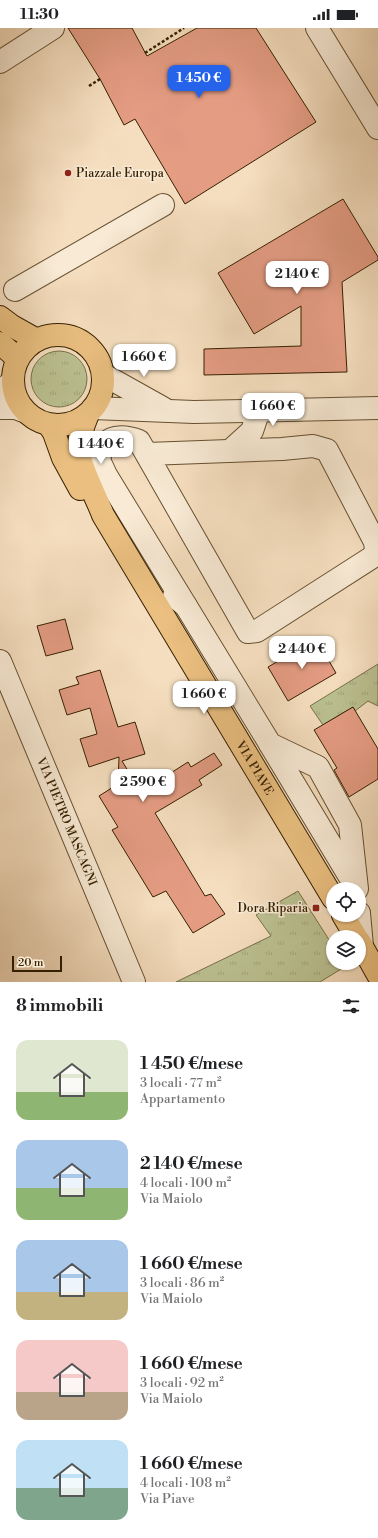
<!DOCTYPE html>
<html lang="it">
<head>
<meta charset="utf-8">
<style>
	:root { --surface:#fff; --page:#f6f6f6; --text:#202124; --muted:#757577; --accent:#2563eb }
	body { margin:0; font-family:"Libre Bodoni",serif; background:var(--page); color:var(--text); height:100vh; display:flex; flex-direction:column; font-size:15px; white-space:nowrap }
	* { box-sizing:border-box; margin:0 }
	p { font-size:13px; color:var(--muted) }
	.icon { flex:none; width:22px; height:22px; fill:none; stroke:currentColor; stroke-width:2; stroke-linecap:round; stroke-linejoin:round }
	.map { position:relative; height:954px; overflow:hidden }
	.details { display:flex; flex-direction:column; background:var(--surface); flex:1 }
	.details>* { flex:none }
	.tools { position:absolute; left:326px; top:854px; display:grid; gap:8px }
	.tools a { display:grid; place-items:center; width:40px; height:40px; border-radius:50%; background:var(--surface); box-shadow:0 1px 3px #0004; font-size:20px }
	.scale { position:absolute; left:12px; bottom:10px; width:50px; box-sizing:border-box; padding-left:4px; border:2px solid #362000; border-top:0; font-size:11px; line-height:14px; white-space:nowrap; color:#362000; -webkit-text-stroke:3px #f8ead5; paint-order:stroke }
	.price { position:absolute; translate:-50% -34px; padding:0 9px; border-radius:8px; background:#fff; color:#222; font-size:13px; line-height:26px; filter:drop-shadow(0 1px 2px #0008) }
	.price::after { content:''; position:absolute; left:50%; top:24px; width:12px; height:9px; margin-left:-6px; background:inherit; clip-path:polygon(0 0,100% 0,50% 100%) }
	.price.active { background:var(--accent); color:#fff }
	ul { padding:0; list-style:none }
	li { display:flex; align-items:center; gap:12px; height:100px; padding:0 16px }
	li span { display:grid; place-items:center; flex:none; width:112px; height:80px; border-radius:12px; color:#555 }
	li>.icon { margin-inline-start:auto }
	span .icon { width:48px; height:48px; fill:#fffc; stroke-width:1 }
	li b { font-size:17px }
	h2 { display:flex; justify-content:space-between; align-items:center; height:48px; padding:0 16px; font-size:17px }
	.status { display:flex; justify-content:space-between; align-items:center; height:28px; padding:0 20px; background:var(--surface); direction:ltr }
	.status svg { height:11px; fill:currentColor }
	.map>svg:first-child { display:block }
</style>
</head>
<body>
<div class="status"><b>11:30</b><svg viewBox="0 0 49 12"><path d="M0 12V9h3v3zM5 12V6h3v6zM10 12V3h3v9zM15 12V0h3v12zM26 1h20v11H26zM47 4h2v5h-2z"/></svg></div>
<div class="map">
<svg width="378" height="954" viewBox="0 0 378 954">
	<defs>
		<pattern id="grass-tufts" width="24" height="20" patternUnits="userSpaceOnUse"><rect width="24" height="20" fill="#bbc192"/><path d="M3 7l-1-3M5 7V3M7 7l1-3M15 17l-1-3M17 17v-4M19 17l1-3" fill="none" stroke="#a1a67c"/></pattern>
	</defs>
	<rect width="100%" height="100%" fill="#f5debf"/>
	<filter id="stains"><feTurbulence type="fractalNoise" baseFrequency=".005" numOctaves="4"/><feColorMatrix values="0 0 0 0 .2 0 0 0 0 .09 0 0 0 0 .02 0 0 0 .5 -.17"/></filter>
	<radialGradient id="worn" r=".72"><stop offset=".6" stop-color="#630" stop-opacity="0"/><stop offset="1" stop-color="#630" stop-opacity=".3"/></radialGradient>
	<g fill="url(#grass-tufts)" stroke="#787049">
		<circle cx="59" cy="351" r="28"/>
		<path d="M378,636V678L368,673L355,683L353,679L323,697L310,678Z"/>
		<path d="M298,863L333,918V935H344L346,938L320,954H176L271,908L256,887Z"/>
	</g>
	<g fill="#e49c83" stroke="#362000">
		<path d="M68,0H132L147,28L197,0H256L316,94L185,176L135,91L124,97L100,51Z"/>
		<path d="M343,171L378,229V232L342,254L347,344L204,347V321L301,318V278L254,306L218,245Z"/>
		<path d="M65,591L73,621L46,628L37,598Z"/>
		<path d="M316,611L336,645L288,673L268,639Z"/>
		<path d="M100,642L118,699L135,694L145,726L122,733L141,764L188,734L191,739L214,725L222,737L199,752L202,757L155,785L205,868L211,866L225,886L193,905L166,863L153,869L112,802L118,799L99,768L118,756L119,729L89,739L80,711L97,706L90,680L67,687L59,662L79,656L76,649Z"/>
		<path d="M353,679L378,721V751L349,769L334,742L337,740L314,702Z"/>
	</g>
	<g fill="none" stroke-linecap="round" stroke-linejoin="round">
		<g stroke="#665030" stroke-width="24">
			<g id="minor">
				<path d="M317,0L378,100"/>
				<path d="M0,34L53,0"/>
				<path d="M15,262L163,177"/>
				<path d="M104,347L163,380"/>
				<path d="M0,364L13,353"/>
				<path d="M0,380H16L26,384"/>
				<path d="M93,380L194,384L378,380"/>
				<path d="M230,423L252,403L259,382"/>
				<path d="M147,426L282,421L313,418L327,422L375,514L376,523L374,528L257,603L248,604L139,413C129,409 113,406 105,416C102,420 100,427 99,432L106,447L186,578"/>
				<path d="M174,568L186,578L270,716L318,739L350,797L357,861"/>
				<path id="s1" d="M0,633L134,954"/>
				<path d="M270,716L353,854"/>
				<path d="M359,885L362,918"/>
			</g>
		</g>
		<g stroke="#362000" stroke-width="24">
			<g id="major">
				<path d="M0,289L12,298L37,312"/>
				<circle cx="58" cy="352" r="45"/>
				<path d="M0,315L18,331"/>
				<path id="s2" d="M88,386C84,396 80,405 79,416C77,435 96,468 103,487L333,870"/>
				<path d="M49,397L54,405L63,430L80,461"/>
				<path d="M343,887L356,909"/>
				<path d="M359,913L378,947"/>
			</g>
		</g>
		<g stroke="#362000" stroke-width="2.5" stroke-dasharray="3 2" stroke-linecap="butt">
			<path d="M145,25L184,0"/>
			<path d="M89,58L100,51"/>
		</g>
		<use href="#minor" stroke="#f8ead5" stroke-width="22"/>
		<use href="#major" stroke="#eabf80" stroke-width="22"/>
	</g>
	<g fill="#8f2418" stroke="#f8ead5" stroke-width="1.5">
		<circle cx="68" cy="145" r="4"/>
		<rect x="312" y="876" width="8" height="8" rx="2"/>
	</g>
	<g text-anchor="middle" stroke-width="3" stroke-linejoin="round" paint-order="stroke">
		<g font-size="12" fill="#362000" stroke="#f8ead5" text-anchor="start">
			<text x="76" y="149">Piazzale Europa</text>
			<text x="308" y="884" text-anchor="end">Dora Riparia</text>
		</g>
		<g font-size="12" fill="#362000" stroke="#f8ead5">
			<text dy="4" stroke="none"><textPath href="#s2" startOffset="402">VIA PIAVE</textPath></text>
			<text dy="4" stroke="none"><textPath href="#s1" startOffset="174">VIA PIETRO MASCAGNI</textPath></text>
		</g>
	</g>
	<rect width="100%" height="100%" filter="url(#stains)"/>
	<rect width="100%" height="100%" fill="url(#worn)"/>
</svg>
<div class="tools">
<a><svg class="icon" aria-label="locate" viewBox="0 0 24 24"><circle cx="12" cy="12" r="6"/><path d="M12 2v4M12 18v4M2 12h4M18 12h4"/></svg></a>
<a><svg class="icon" aria-label="layers" viewBox="0 0 24 24"><path d="M12 4l9 5-9 5-9-5zM3 14l9 5 9-5"/></svg></a>
</div>
<div class="scale">20 m</div>
<b class="price active" style="left:199px;top:71px">1 450 €</b>
<b class="price" style="left:297px;top:267px">2 140 €</b>
<b class="price" style="left:144px;top:350px">1 660 €</b>
<b class="price" style="left:273px;top:399px">1 660 €</b>
<b class="price" style="left:101px;top:437px">1 440 €</b>
<b class="price" style="left:302px;top:642px">2 440 €</b>
<b class="price" style="left:204px;top:687px">1 660 €</b>
<b class="price" style="left:143px;top:775px">2 590 €</b>
</div>
<section class="details">
<h2>8 immobili<svg class="icon" aria-label="filters" viewBox="0 0 24 24"><path d="M4 7h16M4 17h16"/><circle cx="9" cy="7" r="2"/><circle cx="15" cy="17" r="2"/></svg></h2>
<ul>
<li><span style="background:linear-gradient(#dfe7d0 65%,#8fb573 0)"><svg class="icon" aria-label="home" viewBox="0 0 24 24"><path d="M3 11l9-7 9 7M6 9v11h12V9"/></svg></span><div><b>1 450 €/mese</b><p>3 locali · 77 m²</p><p>Appartamento</p></div></li>
<li><span style="background:linear-gradient(#a9c7e8 60%,#8fb573 0)"><svg class="icon" aria-label="home" viewBox="0 0 24 24"><path d="M3 11l9-7 9 7M6 9v11h12V9"/></svg></span><div><b>2 140 €/mese</b><p>4 locali · 100 m²</p><p>Via Maiolo</p></div></li>
<li><span style="background:linear-gradient(#a9c7e8 65%,#c2b280 0)"><svg class="icon" aria-label="home" viewBox="0 0 24 24"><path d="M3 11l9-7 9 7M6 9v11h12V9"/></svg></span><div><b>1 660 €/mese</b><p>3 locali · 86 m²</p><p>Via Maiolo</p></div></li>
<li><span style="background:linear-gradient(#f6c9c9 65%,#b9a48a 0)"><svg class="icon" aria-label="home" viewBox="0 0 24 24"><path d="M3 11l9-7 9 7M6 9v11h12V9"/></svg></span><div><b>1 660 €/mese</b><p>3 locali · 92 m²</p><p>Via Maiolo</p></div></li>
<li><span style="background:linear-gradient(#bfe0f5 60%,#7fa58c 0)"><svg class="icon" aria-label="home" viewBox="0 0 24 24"><path d="M3 11l9-7 9 7M6 9v11h12V9"/></svg></span><div><b>1 660 €/mese</b><p>4 locali · 108 m²</p><p>Via Piave</p></div></li>
</ul>
</section>
</body>
</html>
